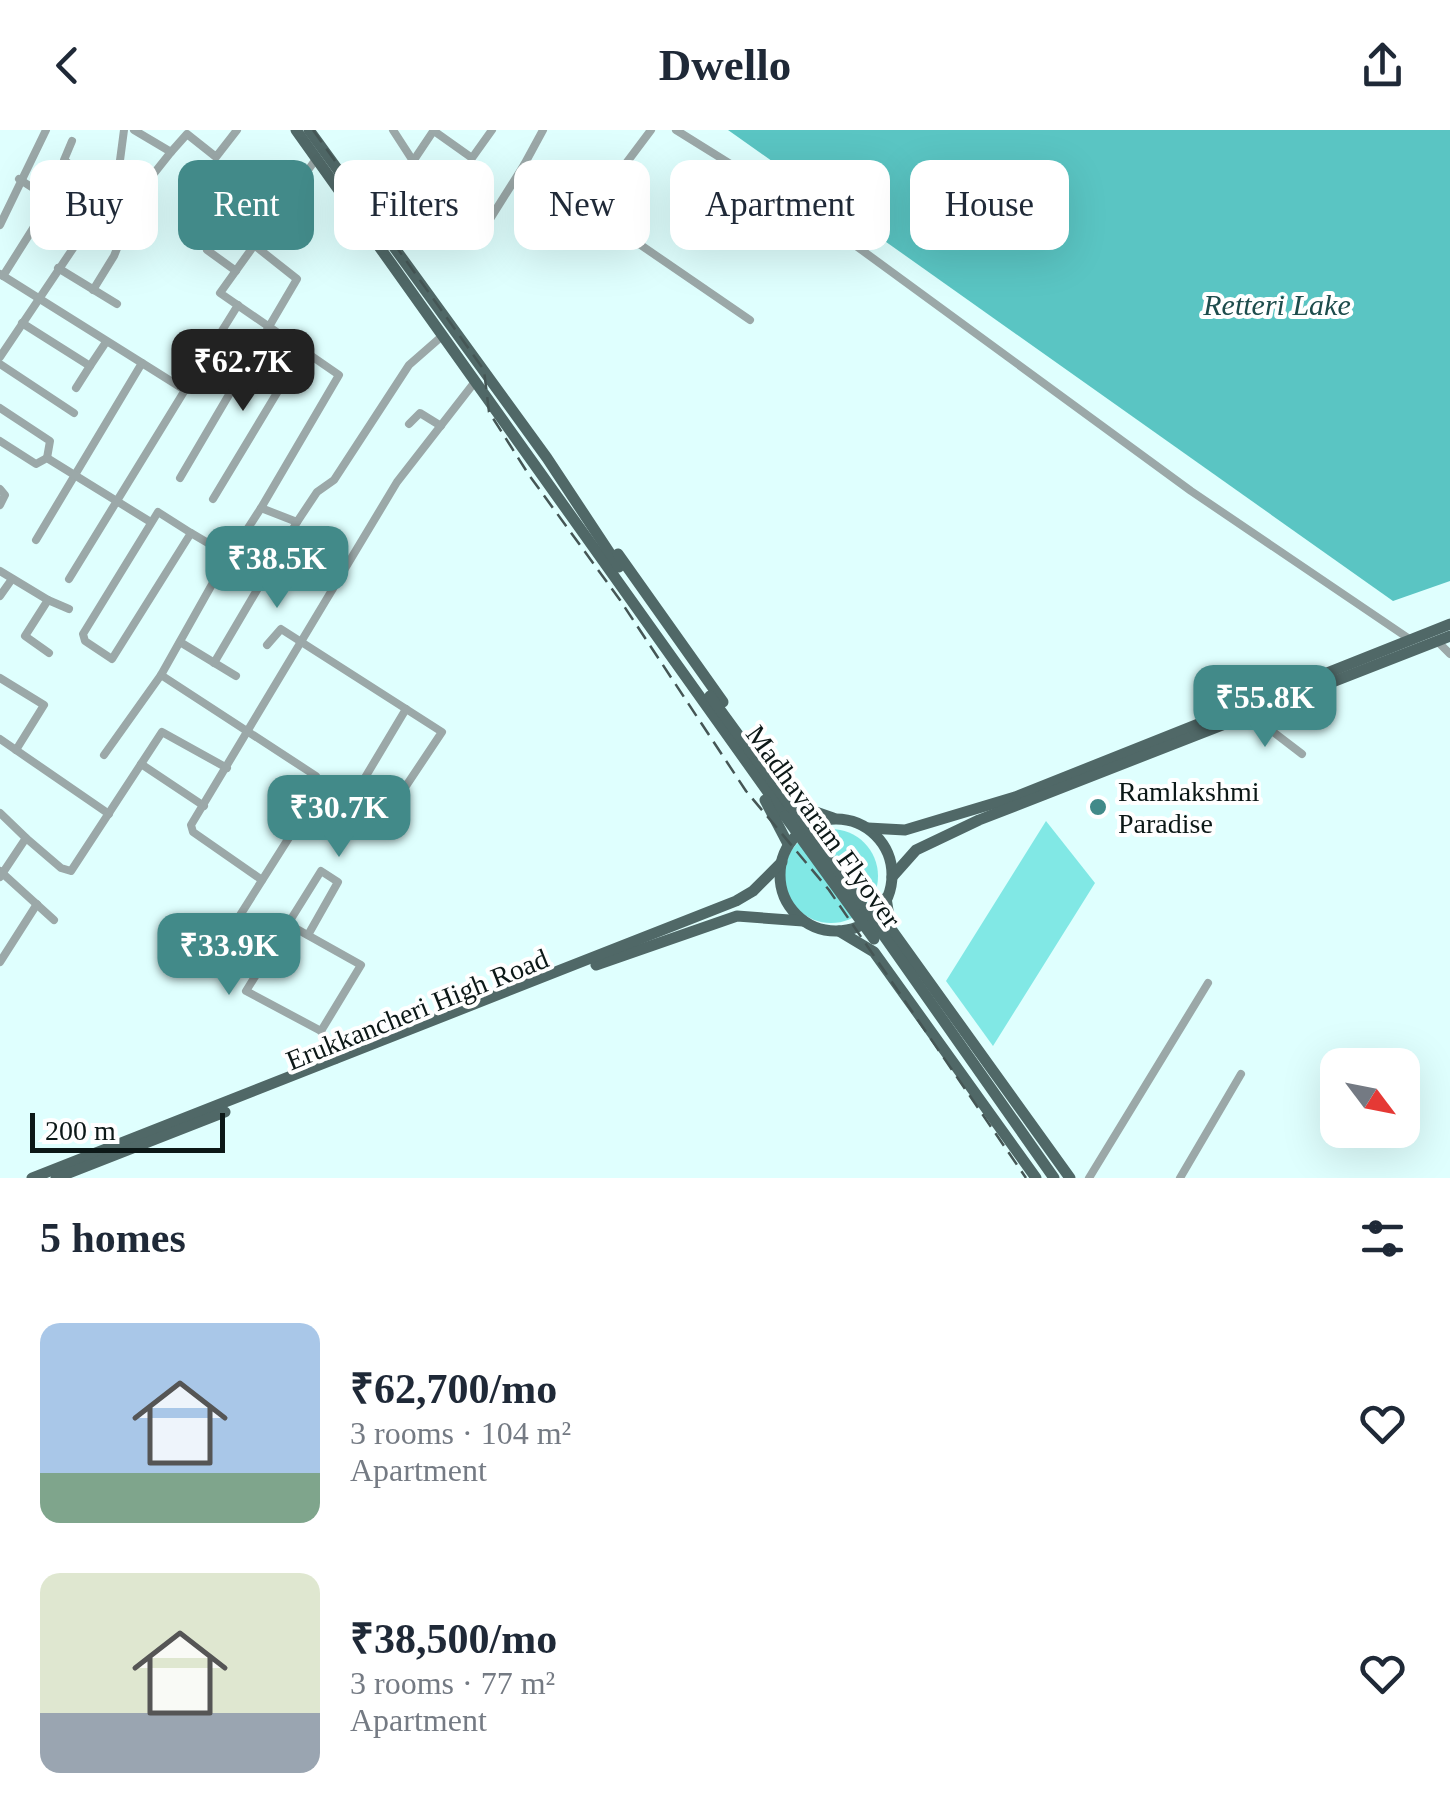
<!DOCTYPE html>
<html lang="en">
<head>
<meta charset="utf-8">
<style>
	:root { --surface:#fff; --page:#f6f6f7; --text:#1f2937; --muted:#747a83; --accent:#428a89 }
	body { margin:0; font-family:"Times New Roman",serif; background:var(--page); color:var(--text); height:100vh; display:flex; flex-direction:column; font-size:38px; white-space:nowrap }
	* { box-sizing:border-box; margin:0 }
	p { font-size:32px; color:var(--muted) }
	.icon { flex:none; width:55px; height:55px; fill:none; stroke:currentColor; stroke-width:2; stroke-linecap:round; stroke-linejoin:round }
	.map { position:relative; height:1048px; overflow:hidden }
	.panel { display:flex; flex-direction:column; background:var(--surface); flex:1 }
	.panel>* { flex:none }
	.banner { position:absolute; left:30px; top:30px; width:1390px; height:90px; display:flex; gap:20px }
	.needle { width:65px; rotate:122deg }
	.buttons { position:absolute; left:1320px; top:918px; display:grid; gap:20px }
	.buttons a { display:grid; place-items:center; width:100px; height:100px; border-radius:20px; background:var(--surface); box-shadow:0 10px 40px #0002; font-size:50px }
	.scale { position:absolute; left:30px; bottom:25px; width:195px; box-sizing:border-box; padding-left:10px; border:5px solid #0c1817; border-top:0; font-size:28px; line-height:35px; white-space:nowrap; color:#0c1817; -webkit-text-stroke:8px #fff; paint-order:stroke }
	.price { position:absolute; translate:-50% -85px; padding:0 22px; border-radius:20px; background:var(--accent); color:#fff; font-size:32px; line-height:65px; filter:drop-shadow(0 2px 5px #0008) }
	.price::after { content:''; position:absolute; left:50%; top:60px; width:30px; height:22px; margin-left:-15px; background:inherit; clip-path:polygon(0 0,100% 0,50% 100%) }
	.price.current { background:#222; color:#fff }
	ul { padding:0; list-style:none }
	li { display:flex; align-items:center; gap:30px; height:250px; padding:0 40px }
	li span { display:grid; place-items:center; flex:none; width:280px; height:200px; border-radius:20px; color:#555 }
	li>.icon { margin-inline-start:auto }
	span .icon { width:120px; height:120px; fill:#fffc; stroke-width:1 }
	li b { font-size:42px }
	h2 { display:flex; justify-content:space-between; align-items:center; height:120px; padding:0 40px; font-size:42px }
	.tag { padding:0 35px; border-radius:20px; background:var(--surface); box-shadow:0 10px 40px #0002; font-size:35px; line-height:90px }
	.tag.current { background:var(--accent); color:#fff }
	header { display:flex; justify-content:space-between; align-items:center; height:130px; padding:0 40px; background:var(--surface); font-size:45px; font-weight:600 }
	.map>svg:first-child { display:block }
</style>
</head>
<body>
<header><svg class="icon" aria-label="back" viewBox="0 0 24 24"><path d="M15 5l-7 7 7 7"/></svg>Dwello<svg class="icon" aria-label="share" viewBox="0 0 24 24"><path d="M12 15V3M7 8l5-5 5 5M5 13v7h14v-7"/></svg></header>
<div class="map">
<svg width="1450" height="1048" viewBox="0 0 1450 1048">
	<rect width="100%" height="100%" fill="#dffffe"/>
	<g fill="#81e8e5">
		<path d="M1046,691L1095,753L993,916L946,851Z"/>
		<circle cx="831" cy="746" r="47"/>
	</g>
	<path fill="#5ac5c3" d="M728,0H1450V451L1393,471Z"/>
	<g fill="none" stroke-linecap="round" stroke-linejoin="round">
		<g stroke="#9ba8a8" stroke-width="8">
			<path d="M393,0L428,54L480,92L490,89L524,35"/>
			<path d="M543,0L524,35L750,190"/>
			<path d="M676,0L822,91L1191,361L1411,510"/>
			<path d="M434,1L472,28L492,0"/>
			<path d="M72,11L64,30L108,65"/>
			<path d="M171,22L187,4L216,27L237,0"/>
			<path d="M19,49L87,93"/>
			<path d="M117,53L137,70"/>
			<path d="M591,80L651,0"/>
			<path d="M373,91L434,0"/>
			<path d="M0,95L46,0"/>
			<path d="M207,120L236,141"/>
			<path d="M58,138L117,174"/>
			<path d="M0,144L142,233L36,410"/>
			<path d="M3,146L51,70"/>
			<path d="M93,160L114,126L140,61L171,22L134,0"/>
			<path d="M22,193L90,236L106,212"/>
			<path d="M0,227L117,53L124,0"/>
			<path d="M0,234L74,283"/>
			<path d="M76,258L90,236"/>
			<path d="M185,260L238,175"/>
			<path d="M0,278L50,311L47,328"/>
			<path d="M409,294L420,283L441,296"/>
			<path d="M0,311L36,334L47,328L149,391"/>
			<path d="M180,348L297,149L254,115"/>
			<path d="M0,359L5,365L0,375"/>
			<path d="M213,369L304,218"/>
			<path d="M261,378L339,245L220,163L316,29"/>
			<path d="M158,382L191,403L112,529L85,511L83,504Z"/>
			<path d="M191,403L230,426L261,378L297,392L317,362L334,350L409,235L441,207"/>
			<path d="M0,441L48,470L25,506L49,523"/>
			<path d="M69,449L185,260L142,233"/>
			<path d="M0,466L12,449"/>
			<path d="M48,470L69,479"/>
			<path d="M1437,511L1450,524"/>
			<path d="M180,512L236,546"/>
			<path d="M214,533L297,392"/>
			<path d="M161,545L316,646L321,657"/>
			<path d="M0,548L44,575L16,620"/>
			<path d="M1251,585L1302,624"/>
			<path d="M0,609L109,684"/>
			<path d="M104,625L161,545L228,426"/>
			<path d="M141,634L204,676"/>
			<path d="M348,676L406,579"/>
			<path d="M0,683L26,708"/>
			<path d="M0,741L54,790"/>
			<path d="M0,747L26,708L61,738L71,741L162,602L227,638"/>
			<path d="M262,750L193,702L191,695L397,352L474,253"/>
			<path d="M286,793L361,835L321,901"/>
			<path d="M308,805L338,752L321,741L246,861L321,901L336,930"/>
			<path d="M238,817L225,809L321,657L382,692L442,602L281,499L267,515"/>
			<path d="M0,832L37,774"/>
			<path d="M1089,1048L1208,853"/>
			<path d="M1180,1048L1241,944"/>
		</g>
		<g stroke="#506867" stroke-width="11">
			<path d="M296,0L785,686"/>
			<path d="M309,0L547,328L619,437"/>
			<path d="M618,424L723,572"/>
			<path d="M710,566L788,673"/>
			<path d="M787,660L807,679L833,688"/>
			<path d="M765,670L788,714"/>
			<circle cx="836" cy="745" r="56"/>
			<path d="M868,698L905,700L1015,667L1450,494"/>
			<path d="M892,747L916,720L979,690L1450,506"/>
			<path d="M886,768L891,799L1070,1048"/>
			<path d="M877,796L1054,1048"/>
			<path d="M839,801L874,822L1036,1048"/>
			<path d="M596,835L737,786L803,791"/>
			<path d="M32,1048L736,771L753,761L782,732"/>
			<path d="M56,1048L225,982"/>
		</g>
		<path stroke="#455655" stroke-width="2.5" stroke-dasharray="15 8" stroke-linecap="butt" d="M313,0L484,240L489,282L529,345L620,470L746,661L829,760L1026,1048"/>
		<g stroke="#506867" stroke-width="11">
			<path d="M788,673L877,796"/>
			<path d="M785,686L874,809"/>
		</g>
	</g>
	<circle fill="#428a89" stroke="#fff" stroke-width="4" cx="1098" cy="677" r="10"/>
	<g text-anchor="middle" stroke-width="8" stroke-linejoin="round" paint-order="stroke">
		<g font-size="28" fill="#0c1817" stroke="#fff" text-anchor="start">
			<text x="1118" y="671">Ramlakshmi<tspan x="1118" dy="32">Paradise</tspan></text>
		</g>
		<g font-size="28" fill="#0c1817" stroke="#fff">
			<text transform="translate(824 696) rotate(54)" y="10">Madhavaram Flyover</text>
			<text transform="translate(417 879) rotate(-22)" y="10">Erukkancheri High Road</text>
		</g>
		<g font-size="30" font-style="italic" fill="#1d4c4c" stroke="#fff">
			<text x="1277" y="185">Retteri Lake</text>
		</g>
	</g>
</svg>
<div class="buttons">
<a><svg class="needle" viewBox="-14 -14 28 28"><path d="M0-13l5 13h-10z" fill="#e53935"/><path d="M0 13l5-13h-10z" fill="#747a83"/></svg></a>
</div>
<div class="scale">200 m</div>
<b class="price current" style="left:243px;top:284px">₹62.7K</b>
<b class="price" style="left:277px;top:481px">₹38.5K</b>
<b class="price" style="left:1265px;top:620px">₹55.8K</b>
<b class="price" style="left:339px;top:730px">₹30.7K</b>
<b class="price" style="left:229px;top:868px">₹33.9K</b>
<div class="banner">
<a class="tag">Buy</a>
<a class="tag current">Rent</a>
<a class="tag">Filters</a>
<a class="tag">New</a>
<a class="tag">Apartment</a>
<a class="tag">House</a>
</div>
</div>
<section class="panel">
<h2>5 homes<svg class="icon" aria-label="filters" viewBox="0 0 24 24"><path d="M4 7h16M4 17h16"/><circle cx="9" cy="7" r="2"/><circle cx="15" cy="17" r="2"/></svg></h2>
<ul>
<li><span style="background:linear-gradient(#a9c7e8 75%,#7fa58c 0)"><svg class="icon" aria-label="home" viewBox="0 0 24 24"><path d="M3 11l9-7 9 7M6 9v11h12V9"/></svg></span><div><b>₹62,700/mo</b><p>3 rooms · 104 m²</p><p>Apartment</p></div><svg class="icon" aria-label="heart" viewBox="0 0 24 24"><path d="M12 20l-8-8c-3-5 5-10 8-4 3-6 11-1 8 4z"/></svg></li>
<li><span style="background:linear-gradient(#dfe7d0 70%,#9aa5b1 0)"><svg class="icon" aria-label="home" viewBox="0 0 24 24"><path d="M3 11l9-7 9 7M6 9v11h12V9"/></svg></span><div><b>₹38,500/mo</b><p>3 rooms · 77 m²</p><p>Apartment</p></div><svg class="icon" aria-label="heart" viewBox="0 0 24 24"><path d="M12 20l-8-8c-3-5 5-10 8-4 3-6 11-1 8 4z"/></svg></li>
</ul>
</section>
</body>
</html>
